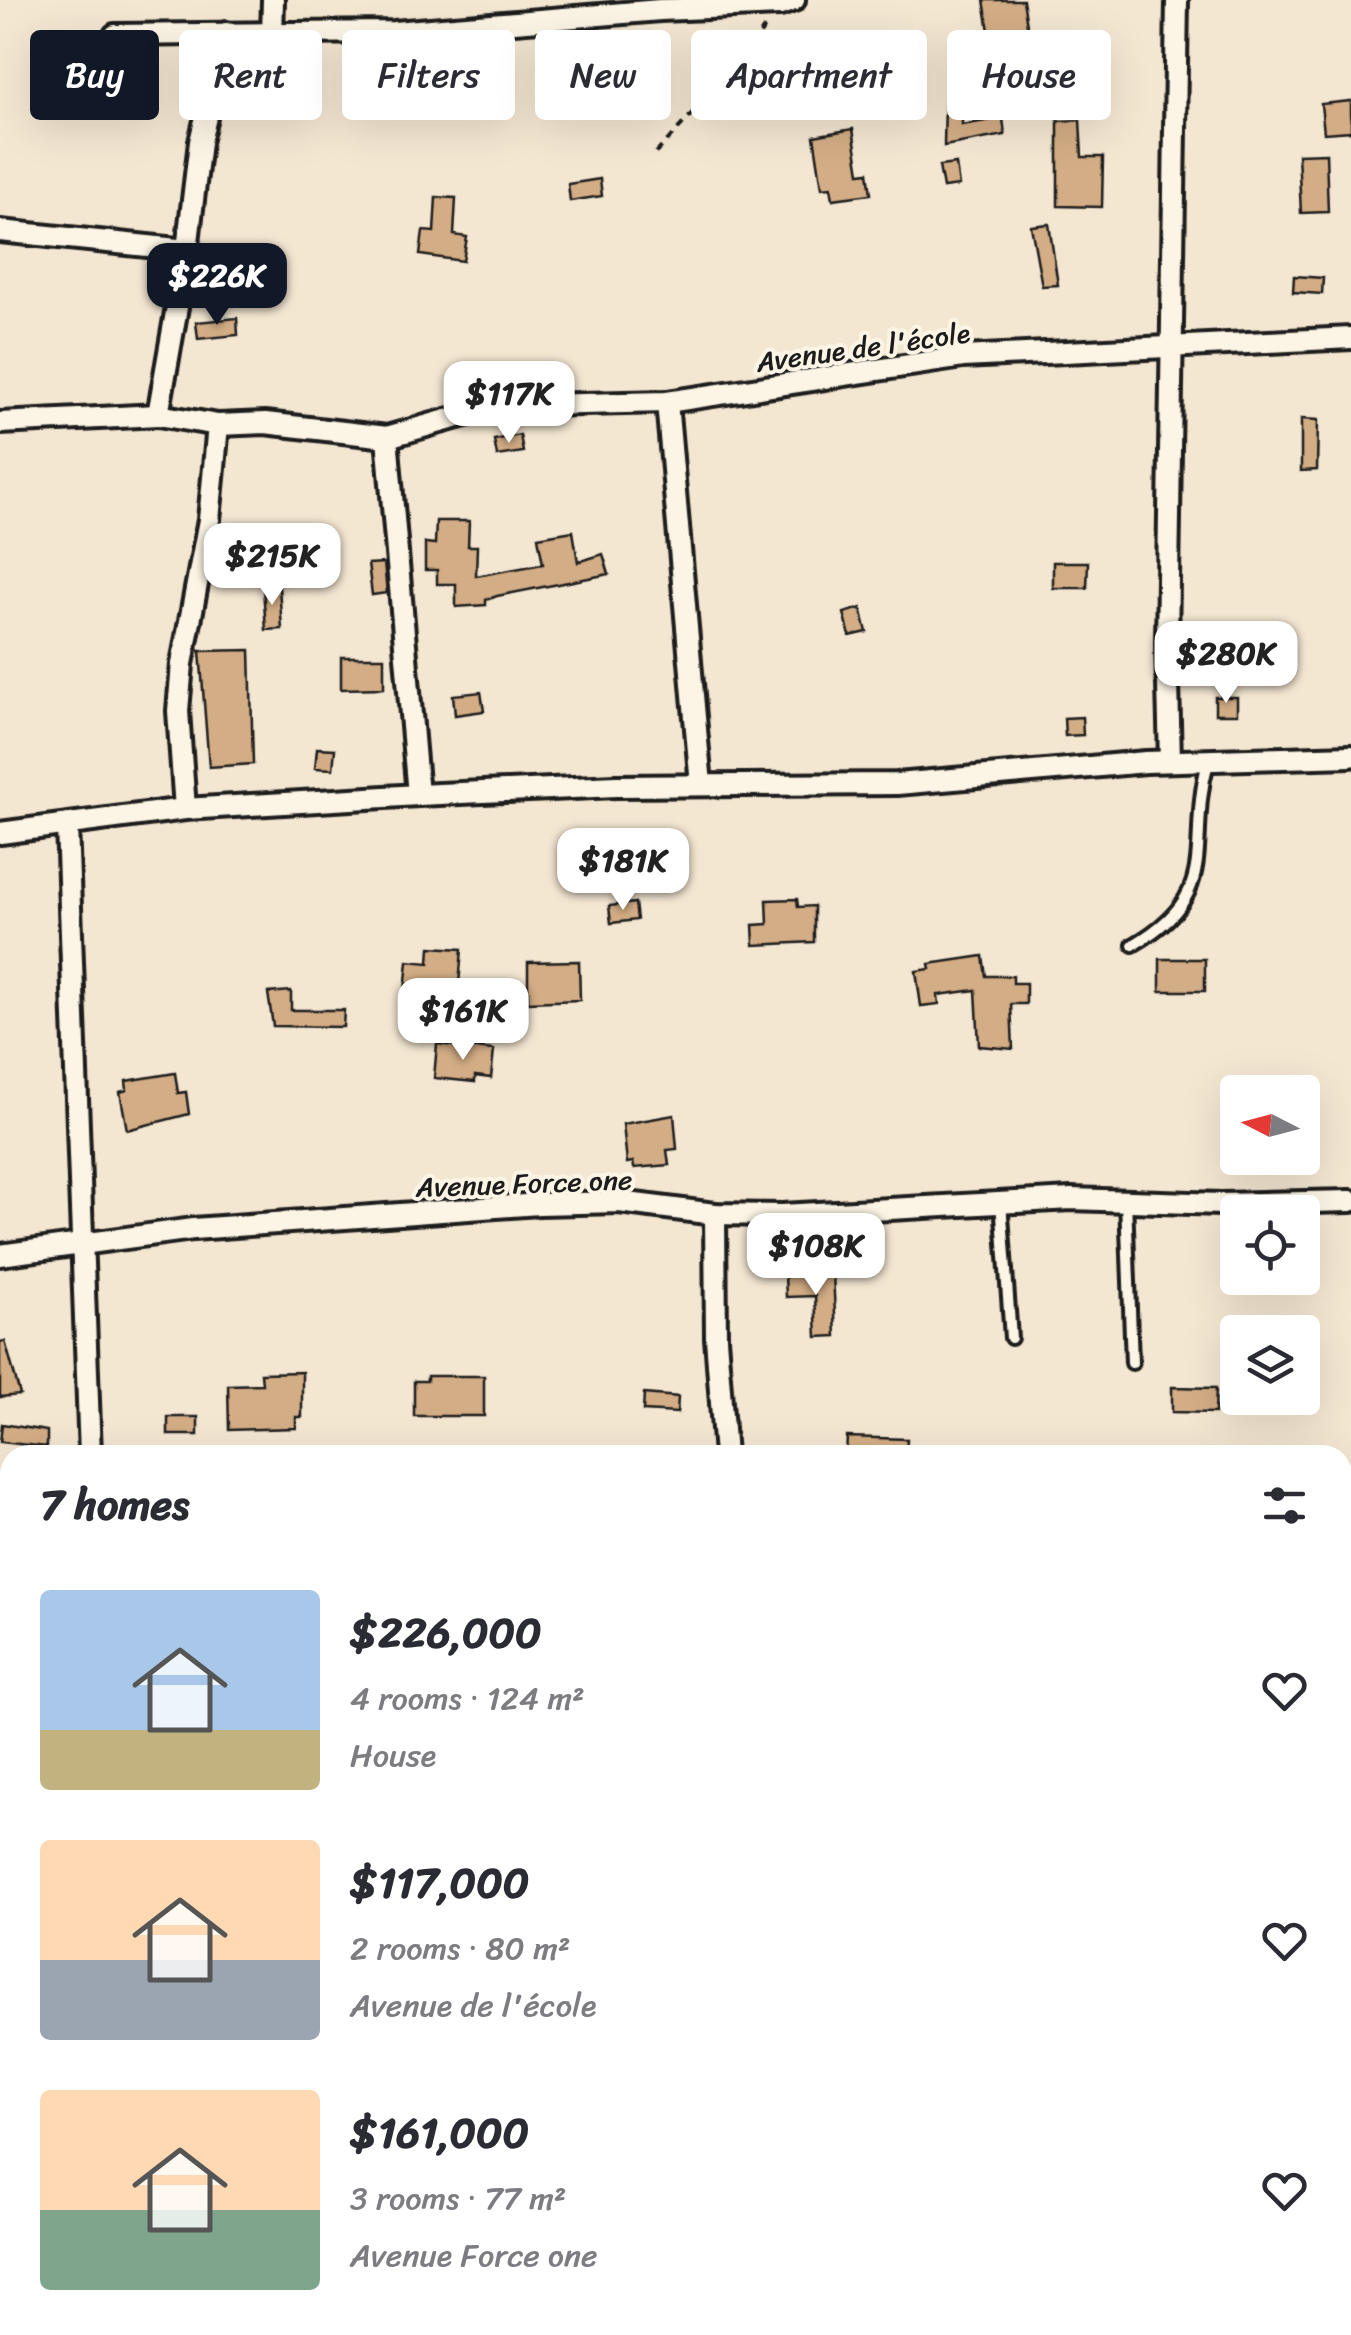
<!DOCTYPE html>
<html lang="en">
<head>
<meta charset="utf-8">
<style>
	:root { --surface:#fff; --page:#f7f7f7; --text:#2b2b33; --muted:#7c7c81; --accent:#111827 }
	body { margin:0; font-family:Sriracha,sans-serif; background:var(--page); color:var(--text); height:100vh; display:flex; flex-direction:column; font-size:38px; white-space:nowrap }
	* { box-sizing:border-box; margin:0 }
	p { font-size:32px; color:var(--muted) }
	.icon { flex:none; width:55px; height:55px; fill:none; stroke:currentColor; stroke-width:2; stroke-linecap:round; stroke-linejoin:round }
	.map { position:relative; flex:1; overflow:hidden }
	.side { position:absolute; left:0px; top:1445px; width:1352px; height:890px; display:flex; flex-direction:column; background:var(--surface); border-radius:30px 30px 0 0; box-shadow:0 10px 40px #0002 }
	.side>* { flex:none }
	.top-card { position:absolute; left:30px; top:30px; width:1292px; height:90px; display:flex; gap:20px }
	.needle { width:65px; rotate:276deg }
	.tools { position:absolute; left:1220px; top:1075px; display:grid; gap:20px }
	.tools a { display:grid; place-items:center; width:100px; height:100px; border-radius:10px; background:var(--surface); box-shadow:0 10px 40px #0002; font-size:50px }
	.price { position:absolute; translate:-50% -85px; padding:0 22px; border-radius:20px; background:#fff; color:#222; font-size:32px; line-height:65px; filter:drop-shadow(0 2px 5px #0008) }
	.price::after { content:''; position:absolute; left:50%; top:60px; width:30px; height:22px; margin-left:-15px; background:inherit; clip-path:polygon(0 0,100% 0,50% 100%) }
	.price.selected { background:var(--accent); color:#fff }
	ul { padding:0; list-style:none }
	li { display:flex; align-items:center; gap:30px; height:250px; padding:0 40px }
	li span { display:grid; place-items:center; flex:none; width:280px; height:200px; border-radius:10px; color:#555 }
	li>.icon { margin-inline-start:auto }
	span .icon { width:120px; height:120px; fill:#fffc; stroke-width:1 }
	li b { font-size:42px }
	h2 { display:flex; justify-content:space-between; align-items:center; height:120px; padding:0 40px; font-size:42px }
	.pill { padding:0 35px; border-radius:10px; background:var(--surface); box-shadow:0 10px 40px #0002; font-size:35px; line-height:90px }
	.pill.selected { background:var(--accent); color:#fff }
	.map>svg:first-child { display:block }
</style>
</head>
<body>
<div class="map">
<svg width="1351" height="2335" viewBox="0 0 1351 2335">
	<rect width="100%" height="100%" fill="#f4e7d2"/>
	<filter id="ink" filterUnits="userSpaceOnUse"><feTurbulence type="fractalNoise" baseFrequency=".01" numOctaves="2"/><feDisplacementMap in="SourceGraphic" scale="20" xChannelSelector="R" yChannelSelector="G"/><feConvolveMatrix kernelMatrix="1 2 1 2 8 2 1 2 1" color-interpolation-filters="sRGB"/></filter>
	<g filter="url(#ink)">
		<g fill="#d3ad85" stroke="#1c1c1c" stroke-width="2.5">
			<path d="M984,0H1023L1028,31L990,37Z"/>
			<path d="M616,83L620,101L592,104L593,85Z"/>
			<path d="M945,101H962V125L1003,118L1005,135L944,146Z"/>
			<path d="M1351,101V131L1324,133L1321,104Z"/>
			<path d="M1080,120L1082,157H1103L1102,207L1058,206V121Z"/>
			<path d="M853,129L860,173L868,172L871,194L833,199L831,187L822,188L814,136Z"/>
			<path d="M1326,153L1328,212L1301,213L1298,154Z"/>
			<path d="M956,164L959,186L943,188L939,166Z"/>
			<path d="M600,179L602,196L570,201L568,184Z"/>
			<path d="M436,197L456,198L454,235L467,237L463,261L420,255L423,231L434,232Z"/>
			<path d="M1049,224L1058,285L1042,286L1031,226Z"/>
			<path d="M1294,276L1323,278L1322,294L1293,292Z"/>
			<path d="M237,318L238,335L198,339L196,322Z"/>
			<path d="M1301,419L1318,420L1317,470L1301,471Z"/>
			<path d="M520,435L523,452L497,456L494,440Z"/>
			<path d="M436,521H469L468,546H477L476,576L543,564L538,537L573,531L578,562L603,554L609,574L497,596L486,600V605L456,607V584H437V570H425V543L435,544Z"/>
			<path d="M1053,562H1088L1087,588H1053Z"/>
			<path d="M384,563L387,593L372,595L368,564Z"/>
			<path d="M279,587L282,629L266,630L263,588Z"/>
			<path d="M861,608L867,632L850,636L844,613Z"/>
			<path d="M250,650L253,764L209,767L200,651Z"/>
			<path d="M341,657H384V688L341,689Z"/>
			<path d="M481,692L484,711L455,715L453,695Z"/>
			<rect x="1215" y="697" width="22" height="17"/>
			<path d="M1082,717L1083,735L1065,736L1064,718Z"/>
			<path d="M317,748L335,749L333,769L315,768Z"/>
			<path d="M797,899L798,907L814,906V942L754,945L753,925L768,924L767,900Z"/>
			<path d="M635,903L637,920L611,923L609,906Z"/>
			<path d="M430,947L462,949L458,996L441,994L440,1004L404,1001L408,961L429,963Z"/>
			<path d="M983,956L986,976H1013V983H1026V1004H1011L1013,1049L979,1046L976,990L938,995L939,1004L921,1006L916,971L930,969L929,964Z"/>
			<rect x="1160" y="959" width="45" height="32"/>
			<path d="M579,961L580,1000L528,1002V962Z"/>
			<path d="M291,991V1010H344L343,1027L273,1026L268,993Z"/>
			<path d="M437,1044L494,1050L491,1078L475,1076V1082L434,1078Z"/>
			<path d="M175,1073L178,1093L186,1092L189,1114L127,1130L120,1092L127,1090L126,1081Z"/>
			<path d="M674,1115L677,1149L667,1150L669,1165L634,1168L633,1162L627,1163L623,1124Z"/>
			<path d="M833,1273L836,1336L817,1337L815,1296L786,1297L785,1275Z"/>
			<path d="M5,1341L20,1395L0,1397V1342Z"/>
			<path d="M302,1372V1417H296V1428L229,1430L228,1385L262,1384L261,1373Z"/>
			<path d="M427,1376H484V1416H414V1381H427Z"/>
			<path d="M1172,1387L1216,1388L1215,1413L1172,1412Z"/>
			<path d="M644,1394L678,1397L677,1413L643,1411Z"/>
			<rect x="168" y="1417" width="30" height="18"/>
			<path d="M2,1424L47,1431V1447L0,1442Z"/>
			<path d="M847,1437L907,1439L906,1455H846Z"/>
		</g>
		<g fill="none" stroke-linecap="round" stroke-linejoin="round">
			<g stroke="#1c1c1c" stroke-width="18">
				<g id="service">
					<path d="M1133,945C1225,892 1185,846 1208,762"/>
					<path d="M1126,1200L1132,1363"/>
					<path d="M1001,1202L1011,1338"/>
				</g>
			</g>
			<g stroke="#1c1c1c" stroke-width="28">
				<g id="minor">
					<path d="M115,35L394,32L660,10L780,5L794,0"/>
					<path d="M272,35L273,0"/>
					<path d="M0,231L187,250"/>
					<path d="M667,402L701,785"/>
					<path d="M158,415L218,425L265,423L387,437L497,406L667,402L963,357L1351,338"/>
					<path d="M0,423L158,415L187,250L200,142L226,33"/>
					<path d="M387,437L418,795"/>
					<path d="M1170,761L1167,644L1177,0"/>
					<path d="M185,809L178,711L182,664L209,520L218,425"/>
					<path d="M67,825L90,1455"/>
					<path d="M0,833L185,809L418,795L616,786L897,784L1146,762L1351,756"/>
					<path d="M715,1214L716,1338L725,1455"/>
					<path d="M0,1255L193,1229L539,1204L619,1202L715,1214L782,1215L1071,1199L1221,1204L1351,1201"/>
					<path d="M1342,1620H1351"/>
					<path d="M1342,1971L1351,1932"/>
					<path d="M0,2082L10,2083"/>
					<path d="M729,2325V2335"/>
					<path d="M121,2335V2325"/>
					<path d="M1253,2335L1256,2325"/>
				</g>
			</g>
			<g stroke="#1c1c1c" stroke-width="4" stroke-dasharray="8 8" stroke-linecap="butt">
				<path d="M656,153L691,115L724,61L755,41L766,26"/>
				<path d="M157,2332L159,2335"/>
			</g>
			<use href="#service" stroke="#fcf5e5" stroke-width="10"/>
			<use href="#minor" stroke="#fcf5e5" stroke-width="20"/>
		</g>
	</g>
	<g text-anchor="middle" stroke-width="8" stroke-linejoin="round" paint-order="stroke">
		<g font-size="28" fill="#1c1c1c" stroke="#fcf5e5">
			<text transform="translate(863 347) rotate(-8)" y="10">Avenue de l'école</text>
			<text transform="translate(524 1183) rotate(-2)" y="10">Avenue Force one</text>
		</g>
	</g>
</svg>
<div class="tools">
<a><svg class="needle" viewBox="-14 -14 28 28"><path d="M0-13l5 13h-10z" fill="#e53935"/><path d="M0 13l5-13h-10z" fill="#7c7c81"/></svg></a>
<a><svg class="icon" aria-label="locate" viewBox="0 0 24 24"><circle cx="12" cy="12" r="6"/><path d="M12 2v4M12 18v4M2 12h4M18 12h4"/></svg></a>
<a><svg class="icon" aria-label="layers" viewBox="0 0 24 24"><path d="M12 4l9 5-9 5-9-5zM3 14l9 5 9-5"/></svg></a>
</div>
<b class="price selected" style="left:217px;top:328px">$226K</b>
<b class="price" style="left:509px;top:446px">$117K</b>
<b class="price" style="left:272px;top:608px">$215K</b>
<b class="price" style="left:1226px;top:706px">$280K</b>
<b class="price" style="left:623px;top:913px">$181K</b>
<b class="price" style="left:463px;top:1063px">$161K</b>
<b class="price" style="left:816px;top:1298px">$108K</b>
<div class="top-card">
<a class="pill selected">Buy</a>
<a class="pill">Rent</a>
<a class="pill">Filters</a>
<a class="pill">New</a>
<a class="pill">Apartment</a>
<a class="pill">House</a>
</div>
<section class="side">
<h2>7 homes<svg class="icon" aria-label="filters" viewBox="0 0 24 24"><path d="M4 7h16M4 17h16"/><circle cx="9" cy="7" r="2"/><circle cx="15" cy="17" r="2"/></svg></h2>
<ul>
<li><span style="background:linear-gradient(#a9c7e8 70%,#c2b280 0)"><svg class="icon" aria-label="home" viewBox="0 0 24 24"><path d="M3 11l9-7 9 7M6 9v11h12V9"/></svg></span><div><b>$226,000</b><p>4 rooms · 124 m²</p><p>House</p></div><svg class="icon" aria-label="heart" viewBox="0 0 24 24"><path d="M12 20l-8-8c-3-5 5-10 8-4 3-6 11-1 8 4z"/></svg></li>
<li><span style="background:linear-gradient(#ffd9b3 60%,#9aa5b1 0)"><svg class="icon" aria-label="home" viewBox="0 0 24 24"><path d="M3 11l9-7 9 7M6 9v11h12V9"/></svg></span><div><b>$117,000</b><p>2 rooms · 80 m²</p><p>Avenue de l'école</p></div><svg class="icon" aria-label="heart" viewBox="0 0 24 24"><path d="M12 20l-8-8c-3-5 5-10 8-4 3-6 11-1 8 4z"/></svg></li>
<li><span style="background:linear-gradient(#ffd9b3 60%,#7fa58c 0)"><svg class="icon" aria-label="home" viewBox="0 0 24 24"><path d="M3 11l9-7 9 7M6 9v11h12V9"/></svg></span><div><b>$161,000</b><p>3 rooms · 77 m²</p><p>Avenue Force one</p></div><svg class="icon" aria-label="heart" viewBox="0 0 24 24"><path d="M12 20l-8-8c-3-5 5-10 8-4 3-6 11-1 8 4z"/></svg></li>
</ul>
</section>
</div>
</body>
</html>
